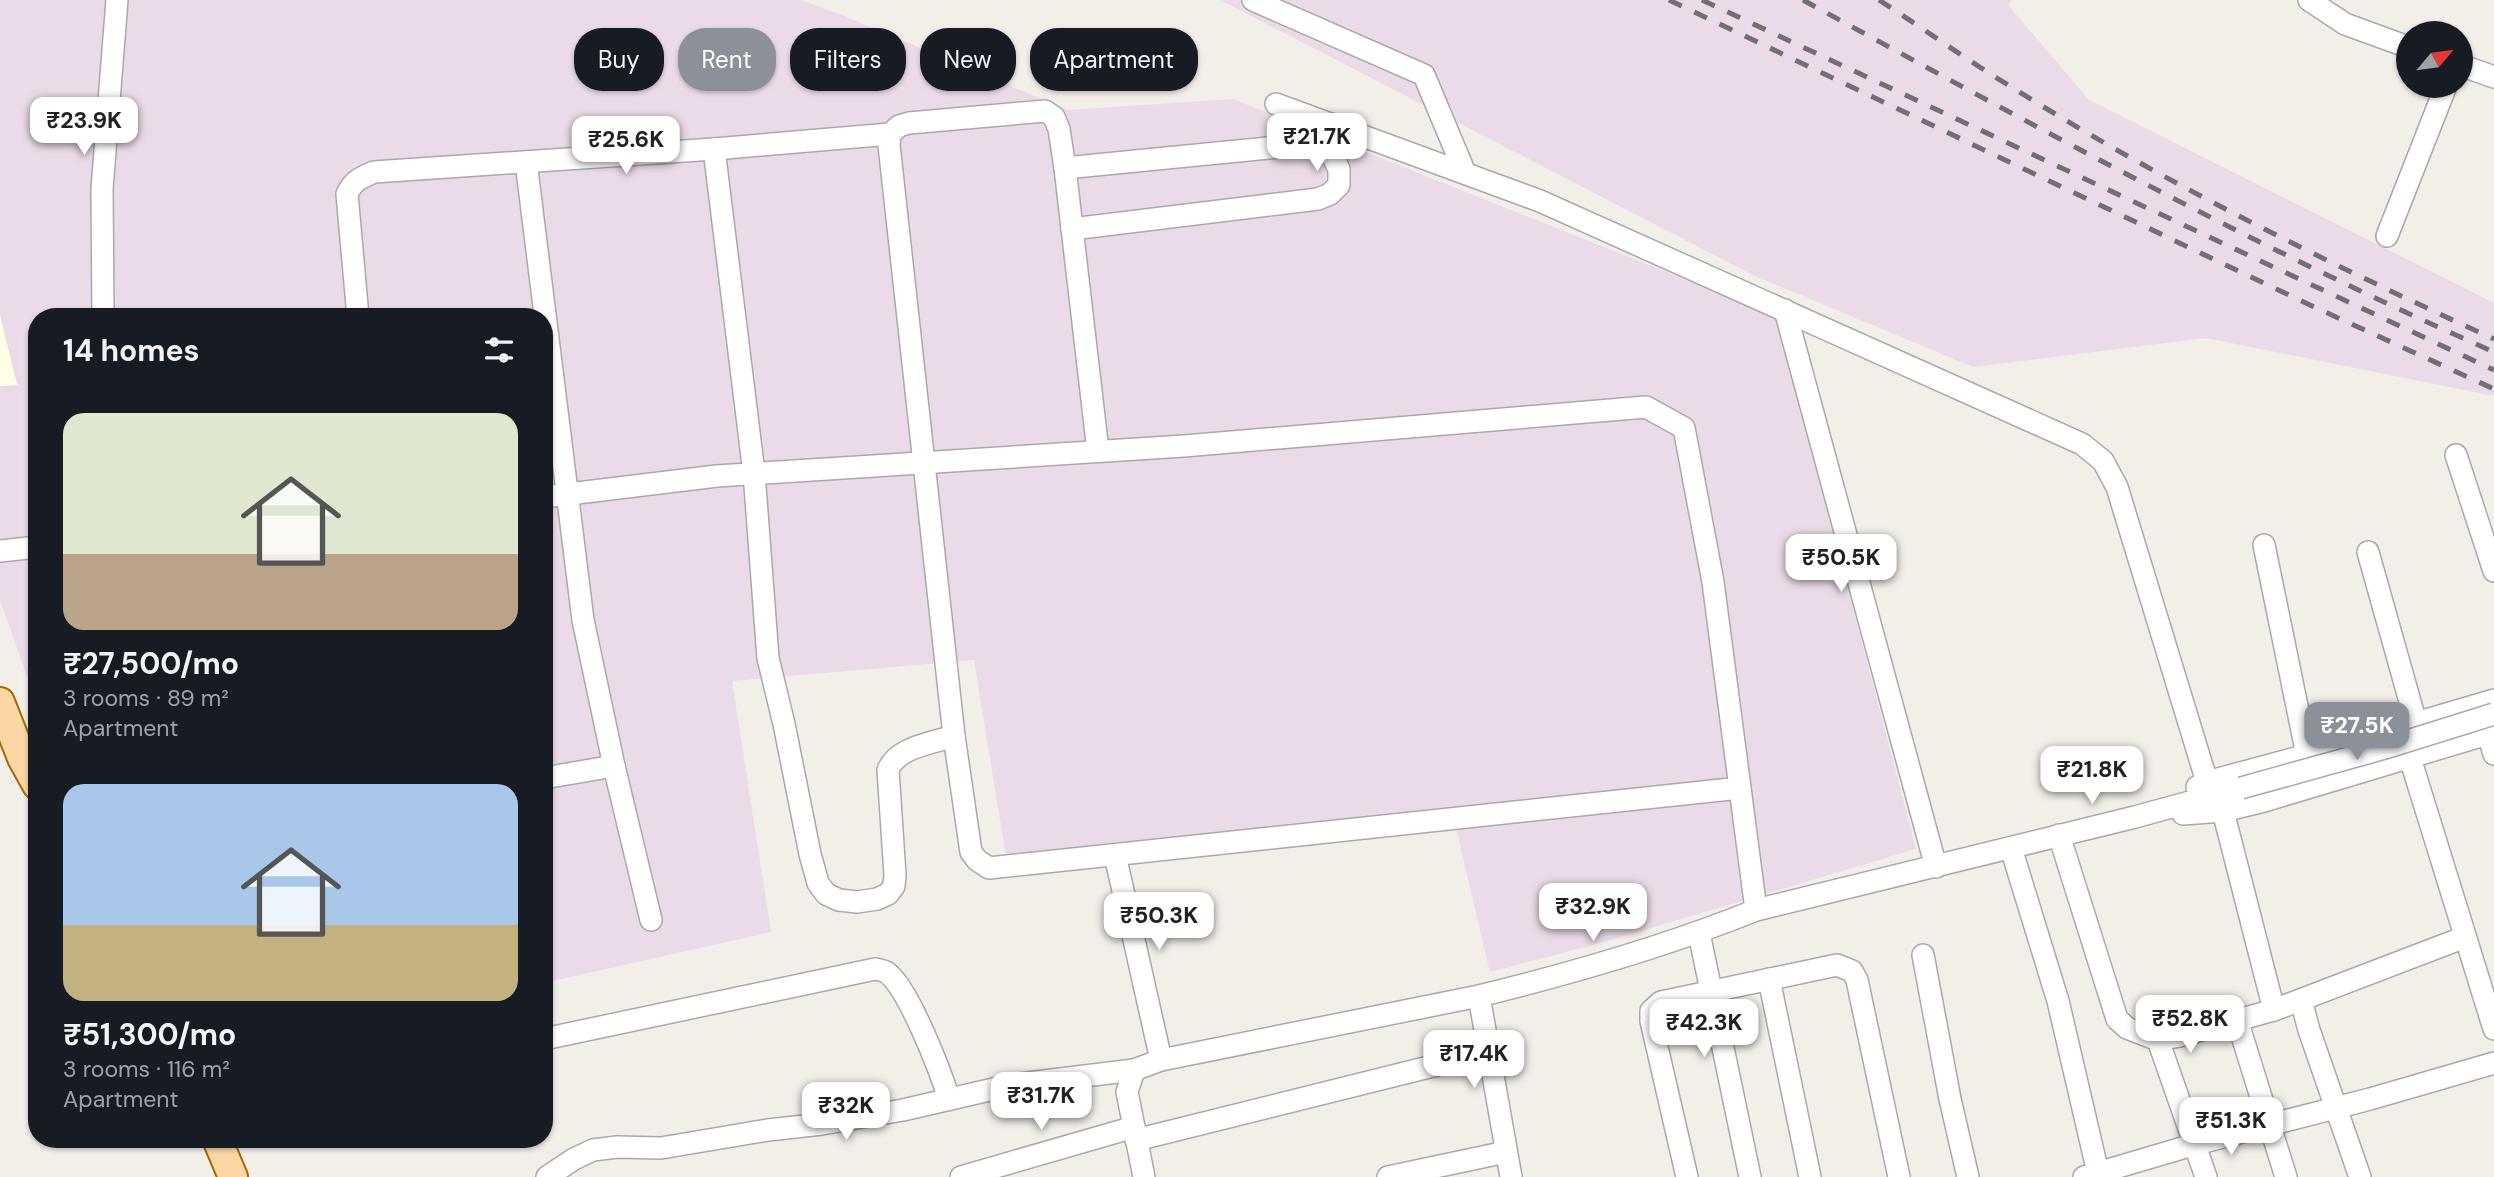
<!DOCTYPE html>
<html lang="en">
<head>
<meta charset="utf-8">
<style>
	:root { --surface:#171b24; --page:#20242c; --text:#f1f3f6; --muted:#9ea1a6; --accent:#8c9099 }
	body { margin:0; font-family:"DM Sans",sans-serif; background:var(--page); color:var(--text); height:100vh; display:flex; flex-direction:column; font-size:26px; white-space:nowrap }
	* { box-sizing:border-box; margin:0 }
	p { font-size:23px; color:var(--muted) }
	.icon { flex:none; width:38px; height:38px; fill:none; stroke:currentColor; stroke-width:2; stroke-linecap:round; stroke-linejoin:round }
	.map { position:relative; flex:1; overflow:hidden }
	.panel { position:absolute; left:28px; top:308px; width:525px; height:840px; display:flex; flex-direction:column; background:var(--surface); border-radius:28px; box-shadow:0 2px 5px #0004 }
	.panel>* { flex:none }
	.hud { position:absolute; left:574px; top:28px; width:665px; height:63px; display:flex; gap:14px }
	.needle { width:46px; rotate:61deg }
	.fabs { position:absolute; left:2396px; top:21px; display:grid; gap:14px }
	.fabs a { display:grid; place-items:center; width:77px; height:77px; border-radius:50%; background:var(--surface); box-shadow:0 2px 5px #0004; font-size:35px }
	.price { position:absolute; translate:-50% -60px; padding:0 16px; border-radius:14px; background:#fff; color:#222; font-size:23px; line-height:46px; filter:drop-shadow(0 2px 4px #0008) }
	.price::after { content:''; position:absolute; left:50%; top:42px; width:21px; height:16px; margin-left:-10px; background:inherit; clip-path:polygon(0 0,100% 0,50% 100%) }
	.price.active { background:var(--accent); color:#fff }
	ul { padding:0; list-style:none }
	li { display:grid; align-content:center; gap:14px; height:371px; padding:0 35px }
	li span { display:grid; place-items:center; height:217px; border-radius:21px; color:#555 }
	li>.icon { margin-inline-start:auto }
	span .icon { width:126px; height:126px; fill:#fffc; stroke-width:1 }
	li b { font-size:30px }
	h2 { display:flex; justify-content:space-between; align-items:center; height:84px; padding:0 35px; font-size:30px }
	.tag { padding:0 24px; border-radius:28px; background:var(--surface); box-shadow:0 2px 5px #0004; font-size:24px; line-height:63px }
	.tag.active { background:var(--accent); color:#fff }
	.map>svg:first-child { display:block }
</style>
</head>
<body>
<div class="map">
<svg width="2494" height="1177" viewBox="0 0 2494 1177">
	<rect width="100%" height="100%" fill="#f2efe9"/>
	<g fill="#ebdbe8">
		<path d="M0,0H801L839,14L1068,110L1233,99L1777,316L1916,849L1604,942L1490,972L1459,841L1454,806L1007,863L974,660L732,681L771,932L544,983V317H37V705L0,600Z"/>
		<path d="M1220,0H2011L2009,6L2089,100L2494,303V396L2206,338L1973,367L1755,276Z"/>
	</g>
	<path fill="#ffffe5" d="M0,315L17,385L0,386Z"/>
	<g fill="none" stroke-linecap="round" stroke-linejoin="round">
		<g stroke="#a9a9a9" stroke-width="24">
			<g id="minor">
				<path d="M1253,0L1424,75L1465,173"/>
				<path d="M2309,0L2345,24L2408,47"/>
				<path d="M2460,65L2494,77"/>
				<path d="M1276,104L1540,201L2082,444L2103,461L2117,487L2207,782"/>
				<path d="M714,149L890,134"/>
				<path d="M526,162L583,620L614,766L651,920"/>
				<path d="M1065,168L1309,144L1329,150L1339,169V185L1330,194L1318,199L1072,229"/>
				<path d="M2387,236L2446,86"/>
				<path d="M1785,310L1936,867"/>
				<path d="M103,317L102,189L117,0"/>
				<path d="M358,317L347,194C353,181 360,178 374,172L714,149L754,473L768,658L784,724L810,854L818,883L826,894L839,900L857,902L877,899L888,894L894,886L895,875L888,770C897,747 933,743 954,736"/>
				<path d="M1098,451L1065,168L1059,129L1054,117L1045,111L909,123L899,126L890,134L889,145L954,736L971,852L977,860L989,868L1740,788"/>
				<path d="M2456,455L2494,571"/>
				<path d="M544,497L717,476L1184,446L1646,407L1684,428L1713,582L1756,910"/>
				<path d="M2264,545L2307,755"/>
				<path d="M0,551L37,547"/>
				<path d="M2368,552L2416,723"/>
				<path d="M2484,720L2494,754"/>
				<path d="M2406,745L2494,1029"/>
				<path d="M544,778L614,766"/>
				<path d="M2197,787L2207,782L2307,755L2494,700"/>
				<path d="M2223,811L2274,1010"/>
				<path d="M2183,814L2223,811L2264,801L2494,732"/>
				<path d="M2059,835L2117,1019L2127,1028L2158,1040L2180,1036L2274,1010L2465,937"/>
				<path d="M2011,848L2058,1001L2099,1177"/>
				<path d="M1115,855L1161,1060"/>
				<path d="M1699,933L1750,1177"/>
				<path d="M1923,955L1950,1099L1968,1177"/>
				<path d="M1769,979L1810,1177"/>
				<path d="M1479,996L1511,1177"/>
				<path d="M2301,1000L2309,1030L2360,1177"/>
				<path d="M2237,1020L2286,1177"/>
				<path d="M544,1039L875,969C879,970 883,970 886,972C908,986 941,1073 949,1099"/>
				<path d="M2158,1040L2206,1177"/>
				<path d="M1134,1070L1127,1092L1144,1177"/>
				<path d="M1136,1140L1489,1052"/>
				<path d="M547,1177L574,1159L593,1150L617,1147L661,1148L768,1130L822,1124L903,1110L1011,1085L1134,1070L1161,1060L1479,996C1573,973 1667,946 1756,910L2135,817L2241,788"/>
				<path d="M961,1177L1134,1127"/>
				<path d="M1388,1177L1506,1152"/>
				<path d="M1687,1177L1651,1021V1011L1661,1002L1837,965L1852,971L1857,980L1899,1177"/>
				<path d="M2084,1177L2196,1144L2370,1099L2494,1063"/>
			</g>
		</g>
		<g stroke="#a06b00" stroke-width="32">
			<g id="major">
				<path d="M0,702L22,758L37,785"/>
				<path d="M217,1139L233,1177"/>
			</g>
		</g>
		<use href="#minor" stroke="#fff" stroke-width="21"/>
		<use href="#major" stroke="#fcd6a4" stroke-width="28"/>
		<g stroke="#707070" stroke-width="5" stroke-dasharray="14 14" stroke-linecap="butt">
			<path d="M1669,0L2312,306L2494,389"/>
			<path d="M1702,0L2494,370"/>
			<path d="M1803,0C2030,124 2257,248 2494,352"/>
			<path d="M1879,0C1924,29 1967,60 2013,88C2166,184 2330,264 2494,339"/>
		</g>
		<g stroke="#a9a9a9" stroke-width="24" stroke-linecap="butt">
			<path id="minor-bridge" d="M2241,788L2385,748L2494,714"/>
		</g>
		<use href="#minor-bridge" stroke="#fff" stroke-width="21"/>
	</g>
</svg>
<div class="fabs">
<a><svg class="needle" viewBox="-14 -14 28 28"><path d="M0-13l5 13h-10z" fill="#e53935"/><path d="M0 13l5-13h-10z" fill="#9ea1a6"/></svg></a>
</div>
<b class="price" style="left:84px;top:157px">₹23.9K</b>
<b class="price" style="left:1317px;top:173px">₹21.7K</b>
<b class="price" style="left:626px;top:176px">₹25.6K</b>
<b class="price" style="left:1841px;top:594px">₹50.5K</b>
<b class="price active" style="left:2357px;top:762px">₹27.5K</b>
<b class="price" style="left:2092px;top:806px">₹21.8K</b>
<b class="price" style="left:1593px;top:943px">₹32.9K</b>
<b class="price" style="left:1159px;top:952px">₹50.3K</b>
<b class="price" style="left:2190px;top:1055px">₹52.8K</b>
<b class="price" style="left:1704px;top:1059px">₹42.3K</b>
<b class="price" style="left:1474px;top:1090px">₹17.4K</b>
<b class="price" style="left:1041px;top:1132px">₹31.7K</b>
<b class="price" style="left:846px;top:1142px">₹32K</b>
<b class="price" style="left:2231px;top:1157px">₹51.3K</b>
<div class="hud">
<a class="tag">Buy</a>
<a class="tag active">Rent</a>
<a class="tag">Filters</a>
<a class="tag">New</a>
<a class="tag">Apartment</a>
</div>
<section class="panel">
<h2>14 homes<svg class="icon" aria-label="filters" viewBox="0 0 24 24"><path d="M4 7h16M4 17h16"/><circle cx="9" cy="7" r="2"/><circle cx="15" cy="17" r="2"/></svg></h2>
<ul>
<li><span style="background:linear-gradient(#dfe7d0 65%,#b9a48a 0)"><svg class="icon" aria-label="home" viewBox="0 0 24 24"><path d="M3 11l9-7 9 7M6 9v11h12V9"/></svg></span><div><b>₹27,500/mo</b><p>3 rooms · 89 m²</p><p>Apartment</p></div></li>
<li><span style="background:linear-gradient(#a9c7e8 65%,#c2b280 0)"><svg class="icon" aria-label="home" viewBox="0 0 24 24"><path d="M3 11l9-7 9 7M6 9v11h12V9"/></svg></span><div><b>₹51,300/mo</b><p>3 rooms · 116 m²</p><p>Apartment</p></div></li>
</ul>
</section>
</div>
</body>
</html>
